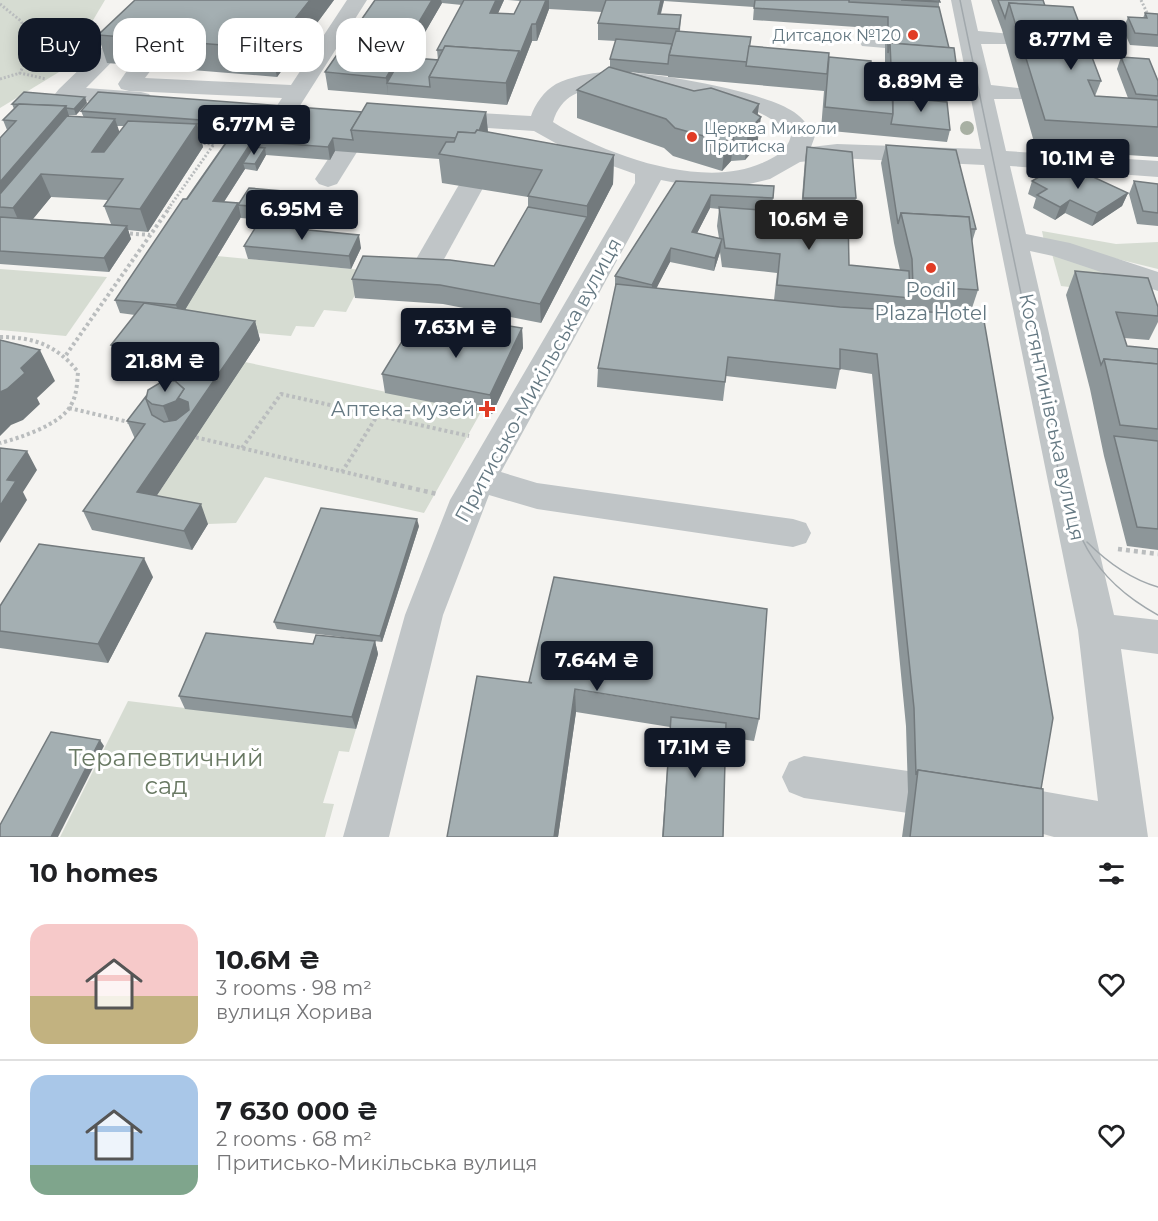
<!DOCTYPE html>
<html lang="en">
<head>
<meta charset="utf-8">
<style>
	:root { --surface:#fff; --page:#f6f6f6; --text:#202124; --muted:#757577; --line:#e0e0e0; --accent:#111827 }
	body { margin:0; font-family:Montserrat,sans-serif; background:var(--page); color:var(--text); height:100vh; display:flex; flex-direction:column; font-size:22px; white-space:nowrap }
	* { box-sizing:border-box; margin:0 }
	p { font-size:20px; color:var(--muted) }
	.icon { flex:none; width:33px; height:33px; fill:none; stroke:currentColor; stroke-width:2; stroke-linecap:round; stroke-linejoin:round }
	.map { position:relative; height:837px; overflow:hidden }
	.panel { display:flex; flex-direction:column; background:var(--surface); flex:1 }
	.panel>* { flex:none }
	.hud { position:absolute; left:18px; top:18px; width:600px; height:54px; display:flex; gap:12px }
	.price { position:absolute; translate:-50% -51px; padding:0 14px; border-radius:6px; background:var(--accent); color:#fff; font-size:20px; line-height:39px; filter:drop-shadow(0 2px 3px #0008) }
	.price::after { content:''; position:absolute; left:50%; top:36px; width:18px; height:14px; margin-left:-9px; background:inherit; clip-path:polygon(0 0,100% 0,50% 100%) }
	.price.current { background:#222; color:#fff }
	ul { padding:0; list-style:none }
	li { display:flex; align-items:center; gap:18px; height:150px; padding:0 30px }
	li+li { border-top:2px solid var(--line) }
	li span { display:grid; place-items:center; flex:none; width:168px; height:120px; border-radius:18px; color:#555 }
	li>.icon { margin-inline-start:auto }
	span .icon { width:72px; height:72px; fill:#fffc; stroke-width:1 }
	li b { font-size:26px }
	h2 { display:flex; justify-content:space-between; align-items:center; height:72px; padding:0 30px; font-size:26px }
	.pill { padding:0 21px; border-radius:18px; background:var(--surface); box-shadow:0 3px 15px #0003; font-size:21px; line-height:54px }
	.pill.current { background:var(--accent); color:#fff }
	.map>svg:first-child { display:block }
</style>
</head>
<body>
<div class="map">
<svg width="1158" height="837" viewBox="0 0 1158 837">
	<rect width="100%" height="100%" fill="#f5f4f1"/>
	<g fill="#d6dcd2">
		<path d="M0,0H105L64,69L0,108Z"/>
		<path d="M1042,231L1116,244L1158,242V269L1044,241Z"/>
		<path d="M1052,254L1131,280L1136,295L1061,286Z"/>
		<path d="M217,256L351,269L368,270L346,312L324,310L314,327L296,326L291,336L174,326Z"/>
		<path d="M0,269L107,277L66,336L0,330Z"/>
		<path d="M245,362L481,412L424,513L265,477L236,523L208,524L146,512Z"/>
		<path d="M128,701L356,729L349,752L339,751L323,803L334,804L325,837H60Z"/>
	</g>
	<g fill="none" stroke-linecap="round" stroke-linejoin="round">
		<g stroke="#babdbe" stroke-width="3" stroke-dasharray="2 2" stroke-linecap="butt">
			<path d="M1141,0L1149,17L1158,15"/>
			<path d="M0,4L21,21L33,45L20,73L46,79"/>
			<path d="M0,79L20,73"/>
			<path d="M168,209L214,144L199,143"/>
		</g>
		<g stroke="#babdbe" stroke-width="4" stroke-dasharray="3 3" stroke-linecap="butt">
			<path d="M124,233L150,235"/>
			<path d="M0,337C33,337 57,345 78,372C77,383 77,395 71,405C62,424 20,438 0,443"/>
			<path d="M66,355L170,207"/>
			<path d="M69,408L133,423"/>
			<path d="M190,436L383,481"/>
			<path d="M242,448L281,394L469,436"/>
			<path d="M342,472L377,416"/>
		</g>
		<g stroke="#babdbe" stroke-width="4.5" stroke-dasharray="4 4" stroke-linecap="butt">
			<path d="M377,480L437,494"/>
			<path d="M1118,549L1158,554"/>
		</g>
		<g fill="#c0c5c7" fill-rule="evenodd">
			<path d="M151,0H173L86,88L141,92L149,94L153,99L149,104L141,106L59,99L55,94L59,89Z"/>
			<path d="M347,0H367L296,112H280L276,107L282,98L129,91L121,89L118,84C127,71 134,57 151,61L154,66L145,78L291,85Z"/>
			<path d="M951,0H971L978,31L1012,34L1015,39L1012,44H981L991,85L1027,89L1031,94L1027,99H994L1006,151L1158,161V177L1010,166L1026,234L1070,243L1158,272V291L1053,256L1030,251L1114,615L1158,620V654L1121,649L1148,837H1054L1014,826L1008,811L1014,796L1030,789L1098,801L1078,630L984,165L837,158L800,162L770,179L728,189L702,188L661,180L501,472L537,483L793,519L806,523L811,533L806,543L793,547L537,509L489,495L443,615L389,837H343L405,615L450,500L635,183V174L568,150L534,131L444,125L436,123L432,118L436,113L444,111L531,116C535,104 544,91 556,84C570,77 590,73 605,72C645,70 761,90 794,112C803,118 809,127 815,136L811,147L837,144L981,149ZM607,86C658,91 757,93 791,136C787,151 776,157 762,163C703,190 605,155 553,122C561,95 581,89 607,86Z"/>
			<path d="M870,35L893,37L896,42L893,47L885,48L862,46L859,41L862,36Z"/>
			<path d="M345,145L354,147L357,152L337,184L328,187L319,184L315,179L336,147Z"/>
			<path d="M470,180L479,182L483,188L443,261L439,267L429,270L419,267L415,261L457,188L461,182Z"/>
			<path d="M804,756L908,771L924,777L930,792L924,807L908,813L804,798L789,792L782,777L789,762Z"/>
		</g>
		<g stroke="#a1a8ac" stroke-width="1.5">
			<path d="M960,0L1055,457C1075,531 1087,576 1158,615"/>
			<path d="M1087,542C1107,562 1130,579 1158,587"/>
		</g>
	</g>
	<circle fill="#a8b0a3" cx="967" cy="128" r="7"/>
	<g fill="#8d9699" fill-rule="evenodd">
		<path d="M135,0H334L277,77L107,63L98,35Z"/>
		<path d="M375,0H504L498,13L514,14L520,1L508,0H939V7L949,48L957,70L952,91H949L947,102L950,130L947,142L821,130L824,91L668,77V76L629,72L694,91L759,104L757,115V146L745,160L731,161L722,171L673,156L664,148L577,118V90L610,67V59L616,41L598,40V23L602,12L549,9L537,41H532L507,105L328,90L325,72ZM664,1L754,7L753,20L885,29V65L886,87L870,85L828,61L750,46L680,31L681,15L661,14ZM442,3L462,5L437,50L438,60L410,58Z"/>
		<path d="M991,0H1043L1045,6L1101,81L1095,96L1128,98L1117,69L1121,57L1158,81V157L1036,149L1002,30Z"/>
		<path d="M1145,13L1158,14V47L1130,45L1123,29L1128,17L1143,18Z"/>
		<path d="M87,103L76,115H69V117L84,118L81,111L486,112L488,132L614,155L613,184L541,323L443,304L355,298L352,279L494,266L528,207V197L442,183L439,159L335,151L330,160L266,155L257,171L245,169L224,202L238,204L317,194L319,207L310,224L241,218V217L185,310L255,321L260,340L156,496L208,524L192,550L92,530L83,511L135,439L127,421L164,381L170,373L118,364L111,345L135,315L120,313L115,300L231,134L199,132L203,147L148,232L128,230L131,239L109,272L0,264V138L7,130L3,120L14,109L12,104ZM117,126H124L119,133ZM51,197L108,200L104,206L111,224L33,219Z"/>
		<path d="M886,145L976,229L972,242L978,290L970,314L1041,789L1043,837H902L908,792L906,726L872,374L840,369L836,389L726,376L723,401L597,387L598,368L615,290V276L676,181L773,198L771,211L849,265L900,270L894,243L881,163ZM710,208L719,209L717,226L719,238L697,233ZM720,252L722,267L777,273L774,300L656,288L670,262L714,271Z"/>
		<path d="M807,147L856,198L854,211L801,210L805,159Z"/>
		<path d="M1063,177L1128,193L1122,206L1092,226L1065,213L1055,220L1033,208L1036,198L1028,194L1032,181Z"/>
		<path d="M1134,181L1158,184V226L1137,224L1129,194Z"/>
		<path d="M244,246L361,248L351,269L248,259Z"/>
		<path d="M1075,271L1158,307V322L1149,340L1124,338L1127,346L1158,349V550L1127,546L1104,456L1090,389L1066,295Z"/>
		<path d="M522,328L523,348L492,414L385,393L382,374L474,345Z"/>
		<path d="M419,526L382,642L277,629L274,622Z"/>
		<path d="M153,577L108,663L0,648V606Z"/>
		<path d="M375,641L378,654L356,729L185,709L179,696Z"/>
		<path d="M529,682L759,719L754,741L726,737L723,837H662L670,727L576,712L558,837H447Z"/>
	</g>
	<g fill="#737a7d">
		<path d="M310,0H334L277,77L271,49Z"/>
		<path d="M432,0H441L442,3L395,84L387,83L388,95L386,78Z"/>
		<path d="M496,0H504L491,29L490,13Z"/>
		<path d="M546,0H549V9L537,41L536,24Z"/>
		<path d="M661,0H664L657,27L658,14Z"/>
		<path d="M532,24V41L507,105L506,83Z"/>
		<path d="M85,97L87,103L76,115L74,109Z"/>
		<path d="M759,104L757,121L761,117L757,146L745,160L748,131L753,112Z"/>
		<path d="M66,106L70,119L0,201V182Z"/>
		<path d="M486,112L488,134L476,140Z"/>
		<path d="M115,119L123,142L100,174L92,152Z"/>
		<path d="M197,124L203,147L148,232L140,209Z"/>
		<path d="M735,132L731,161L722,171L725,142Z"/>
		<path d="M333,138L335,151L330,160L328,147Z"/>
		<path d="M252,141L255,154L243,163L245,169L216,214L213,201Z"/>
		<path d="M265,148L266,155L257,171L255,164Z"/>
		<path d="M614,155L613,184L541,323L540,304L587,217V206Z"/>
		<path d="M41,174L51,197L23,231L13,208Z"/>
		<path d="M1128,193L1122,206L1092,226L1097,213Z"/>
		<path d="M317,194L319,207L310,224L307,211Z"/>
		<path d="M711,195L710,208L691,245L692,232Z"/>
		<path d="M1070,200L1065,213L1055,220L1060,207Z"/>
		<path d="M238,203L241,217L180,318L176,305Z"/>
		<path d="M127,226L131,239L109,272L104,258Z"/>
		<path d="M359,235L361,248L351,269L349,256Z"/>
		<path d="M722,239L720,252L714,271L715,258Z"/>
		<path d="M671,248L670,262L651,299L652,285Z"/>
		<path d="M255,321L260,340L146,512L137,492L175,437L163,406Z"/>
		<path d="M522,328L523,348L492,414L490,395Z"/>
		<path d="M40,350L55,381L37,398L40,404L23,420L11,425L0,436V392L21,368Z"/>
		<path d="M27,451L37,470L23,492L27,500L0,543V506L7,480Z"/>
		<path d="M201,504L208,524L192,550L184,531Z"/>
		<path d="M417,519L419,526L382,642L380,636Z"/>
		<path d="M144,558L153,577L108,663L98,644Z"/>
		<path d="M375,641L378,654L356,729L352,717Z"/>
		<path d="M575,689L576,712L558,837H554Z"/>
		<path d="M100,740L104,746L58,837H51Z"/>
	</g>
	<g fill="#a4afb2" stroke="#737a7d" stroke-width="1.5">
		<path d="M135,0H310L271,49L98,35Z"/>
		<path d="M375,0H432L386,78L325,72Z"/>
		<path d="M464,0H496L490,13L514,14L521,0H546L536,24H532L519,56V51L445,46L443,50H437Z"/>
		<path d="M606,0H661L658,14L681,15L679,29L598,23Z"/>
		<path d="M755,0H849V2L939,7L949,48L890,43L888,53V17L754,8Z"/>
		<path d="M901,0H939L940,2Z"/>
		<path d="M998,0H1043L1045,6L1009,3L1005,18Z"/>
		<path d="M1009,3L1073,7L1101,81L1088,80L1095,96L1158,100V127L1045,120Z"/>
		<path d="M1145,13L1158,14V35L1135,33L1128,17L1147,18Z"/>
		<path d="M676,31L751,37L747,62L669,55Z"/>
		<path d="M616,39L672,44L669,55L668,64L610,59Z"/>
		<path d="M890,43L954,48L957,70L922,67L924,86L935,87L934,81L948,83L949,92L892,88Z"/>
		<path d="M445,46L519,51L506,83L429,77Z"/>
		<path d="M749,46L829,53L827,74L746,66Z"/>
		<path d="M402,57L438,60L429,77L430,87L387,83Z"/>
		<path d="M829,57L871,61L870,85L892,88L893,114L825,107Z"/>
		<path d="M1121,57L1149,59L1158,81V96L1136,94Z"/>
		<path d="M609,67L694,91L711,88L759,104L753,112L761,117L748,131L735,132L725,142L675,128L666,119L577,90Z"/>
		<path d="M24,92L85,97L74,109L66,108V106L12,104Z"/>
		<path d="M98,92L362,112L351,130L353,140L333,138L328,147L252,141L213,201L238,203L176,305L115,300L183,199H187L240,123L81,111Z"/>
		<path d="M893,97L947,102L950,130L891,124L893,114Z"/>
		<path d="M367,103L486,112L479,131L477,130L475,133L458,132L456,138L351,130Z"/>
		<path d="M19,104L66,106L0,182V138L16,121L3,120Z"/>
		<path d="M67,116L115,119L92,152H104L128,121L197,124L140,209L104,206L123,179L41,174L13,208L0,207V194Z"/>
		<path d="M477,130L614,155L587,206L528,196L542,170L439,154L446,142H454L458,132L475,133Z"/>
		<path d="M886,145L956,150L976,229H970L969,217L901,213L898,224Z"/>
		<path d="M253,147L265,148L255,164L243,163Z"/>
		<path d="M807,147L852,152L856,198H803Z"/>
		<path d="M1076,169L1128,193L1097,213L1070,200L1060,207L1037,195L1047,189L1032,181L1049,171L1063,177Z"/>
		<path d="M676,181L774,186L773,198L711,195L692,232L722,239L715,258L671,248L652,285L615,276Z"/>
		<path d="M1134,181L1158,184V213L1143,211Z"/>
		<path d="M249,188L317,194L307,211L238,205Z"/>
		<path d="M528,207L587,217L540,304L440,285L352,279L363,256L450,260L494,266Z"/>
		<path d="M719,207L848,216L849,265L909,271L910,298L777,285L780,254L725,248Z"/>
		<path d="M901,213L969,217L978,290L913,286L912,259Z"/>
		<path d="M0,217L127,226L104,258L0,251Z"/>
		<path d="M257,225L359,235L349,256L244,246Z"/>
		<path d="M1075,271L1148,278L1158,307V316L1116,312L1127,346L1158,349V364L1104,359L1101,365Z"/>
		<path d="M616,284L840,307L983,315L1053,718L1041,789L918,770L916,775L914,708L877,354L840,349V369L728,357L725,382L598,368Z"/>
		<path d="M144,303L255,321L137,492L201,504L184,531L83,511L145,424L127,421L147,395L146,399L152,415L164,422L176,420L189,410L188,402L178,398L184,389L175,381H164L182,357L111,345Z"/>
		<path d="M486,322L522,328L490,395L382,374L407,333L474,345Z"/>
		<path d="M0,340L40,350L21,368L25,373L7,389L0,392Z"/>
		<path d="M1104,359L1158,364V429L1120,425Z"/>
		<path d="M163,381H175L184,389L176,401L163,406L152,404L146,399L148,390Z"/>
		<path d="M1114,436L1158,441V529L1137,527Z"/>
		<path d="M0,448L27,451L7,480L16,481L0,506Z"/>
		<path d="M321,508L417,519L380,636L274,622Z"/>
		<path d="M39,544L144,558L98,644L0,631V606Z"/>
		<path d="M554,577L767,609L759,719L575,689L554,837H447L477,676L532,683L529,682Z"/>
		<path d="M206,633L313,644L316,635L375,641L352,717L179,696Z"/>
		<path d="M671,717L726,723L723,837H663Z"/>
		<path d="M51,732L100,740L51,837H0V825Z"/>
		<path d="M918,770L1043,789V837H910Z"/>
	</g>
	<g fill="#e13c25" stroke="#fff" stroke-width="2">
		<circle cx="913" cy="35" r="6"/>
		<circle cx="692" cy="137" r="6"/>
		<circle cx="931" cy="268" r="6"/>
		<path d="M484 400h6v6h6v6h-6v6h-6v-6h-6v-6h6z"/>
	</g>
	<g text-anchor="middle" stroke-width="6" stroke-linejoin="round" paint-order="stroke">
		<g font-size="16" fill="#647882" stroke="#fff" text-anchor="end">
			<text x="901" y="41">Дитсадок №120</text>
			<text x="704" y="134" text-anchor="start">Церква Миколи<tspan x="704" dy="18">Притиска</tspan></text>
		</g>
		<g font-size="20" fill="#647882" stroke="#fff">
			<text x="931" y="297">Podil<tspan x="931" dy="23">Plaza Hotel</tspan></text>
			<text x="475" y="416" text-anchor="end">Аптека-музей</text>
		</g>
		<g font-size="20" fill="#647882" stroke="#fff">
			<text transform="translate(538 380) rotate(-61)" y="7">Притисько-Микільська вулиця</text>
			<text transform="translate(1052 417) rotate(78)" y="7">Костянтинівська вулиця</text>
		</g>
		<g font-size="24" fill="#697963" stroke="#fff">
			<text x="166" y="766">Терапевтичний<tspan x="166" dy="28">сад</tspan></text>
		</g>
	</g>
</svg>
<b class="price" style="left:1071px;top:71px">8.77M ₴</b>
<b class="price" style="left:921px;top:113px">8.89M ₴</b>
<b class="price" style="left:254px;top:156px">6.77M ₴</b>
<b class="price" style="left:1078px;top:190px">10.1M ₴</b>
<b class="price" style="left:302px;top:241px">6.95M ₴</b>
<b class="price current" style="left:809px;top:251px">10.6M ₴</b>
<b class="price" style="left:456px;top:359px">7.63M ₴</b>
<b class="price" style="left:165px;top:393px">21.8M ₴</b>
<b class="price" style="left:597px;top:692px">7.64M ₴</b>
<b class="price" style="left:695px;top:779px">17.1M ₴</b>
<div class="hud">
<a class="pill current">Buy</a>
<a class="pill">Rent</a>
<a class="pill">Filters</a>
<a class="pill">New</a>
</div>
</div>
<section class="panel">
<h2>10 homes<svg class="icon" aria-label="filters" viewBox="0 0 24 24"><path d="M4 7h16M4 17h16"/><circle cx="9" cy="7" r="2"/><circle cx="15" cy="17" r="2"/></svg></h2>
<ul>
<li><span style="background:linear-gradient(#f6c9c9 60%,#c2b280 0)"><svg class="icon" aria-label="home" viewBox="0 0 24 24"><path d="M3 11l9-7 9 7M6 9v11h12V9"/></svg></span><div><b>10.6M ₴</b><p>3 rooms · 98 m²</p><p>вулиця Хорива</p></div><svg class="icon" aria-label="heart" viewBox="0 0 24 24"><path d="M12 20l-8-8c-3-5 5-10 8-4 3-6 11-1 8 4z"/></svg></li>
<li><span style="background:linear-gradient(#a9c7e8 75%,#7fa58c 0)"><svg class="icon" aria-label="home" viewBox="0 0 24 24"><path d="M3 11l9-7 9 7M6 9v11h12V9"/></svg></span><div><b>7 630 000 ₴</b><p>2 rooms · 68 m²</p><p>Притисько-Микільська вулиця</p></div><svg class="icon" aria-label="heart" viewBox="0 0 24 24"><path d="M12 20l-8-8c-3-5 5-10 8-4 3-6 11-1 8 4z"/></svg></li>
</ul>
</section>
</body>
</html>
